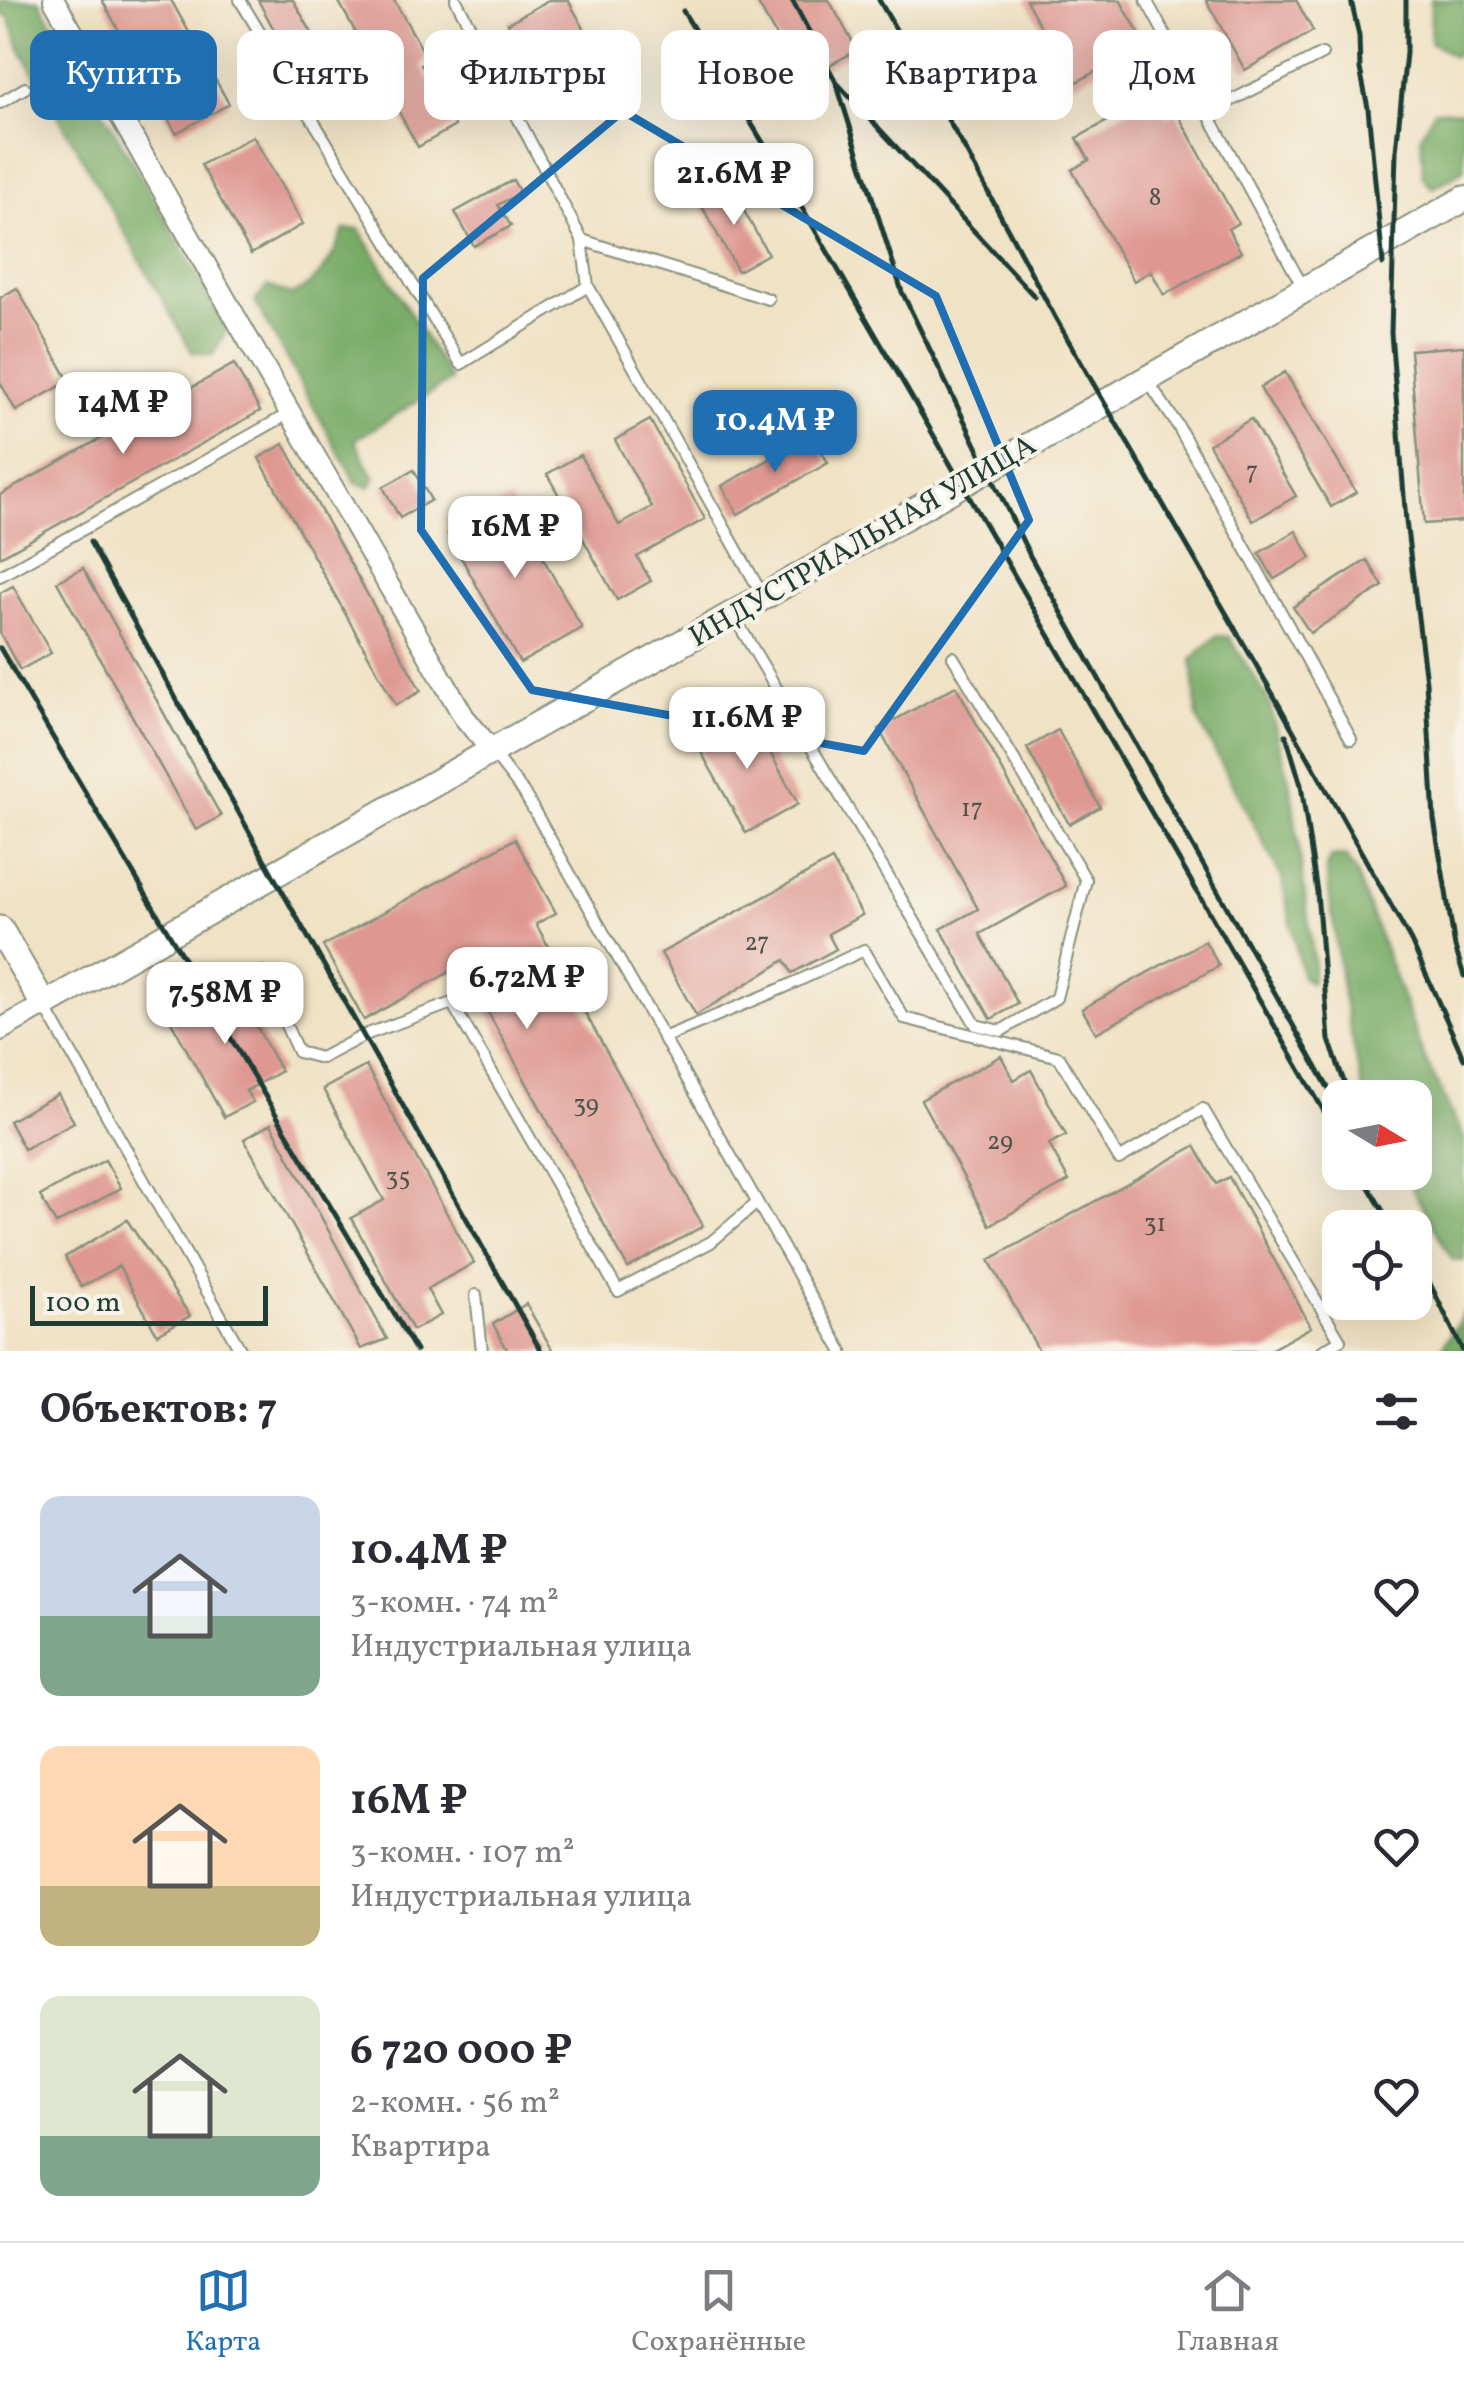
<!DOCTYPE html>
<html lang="ru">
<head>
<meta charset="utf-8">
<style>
	:root { --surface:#fff; --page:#f2f2f3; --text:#2b2b33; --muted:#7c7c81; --line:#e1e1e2; --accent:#1f6fb2 }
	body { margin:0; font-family:Vollkorn,serif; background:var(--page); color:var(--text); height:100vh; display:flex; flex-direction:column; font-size:38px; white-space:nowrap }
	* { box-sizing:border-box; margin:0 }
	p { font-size:32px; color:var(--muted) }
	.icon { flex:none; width:55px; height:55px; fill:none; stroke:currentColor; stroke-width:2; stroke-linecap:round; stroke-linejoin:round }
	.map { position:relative; height:1351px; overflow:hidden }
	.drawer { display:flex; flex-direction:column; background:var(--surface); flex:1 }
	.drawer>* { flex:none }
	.hud { position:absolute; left:30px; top:30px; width:1405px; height:90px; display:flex; gap:20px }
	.needle { width:65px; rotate:100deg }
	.tools { position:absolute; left:1322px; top:1080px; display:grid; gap:20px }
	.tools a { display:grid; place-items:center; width:110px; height:110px; border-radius:20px; background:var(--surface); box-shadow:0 10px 40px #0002; font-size:50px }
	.scale { position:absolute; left:30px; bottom:25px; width:238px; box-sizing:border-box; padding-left:10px; border:5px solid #1f3d34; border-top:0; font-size:28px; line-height:35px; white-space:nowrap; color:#1f3d34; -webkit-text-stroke:8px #f7f3e8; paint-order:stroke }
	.price { position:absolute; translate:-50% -85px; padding:0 22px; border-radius:20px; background:#fff; color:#222; font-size:32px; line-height:65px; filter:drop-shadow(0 2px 5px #0008) }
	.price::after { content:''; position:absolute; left:50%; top:60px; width:30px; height:22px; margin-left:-15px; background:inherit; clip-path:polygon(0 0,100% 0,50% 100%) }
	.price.on { background:var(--accent); color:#fff }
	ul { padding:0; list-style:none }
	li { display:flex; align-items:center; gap:30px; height:250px; padding:0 40px }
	li span { display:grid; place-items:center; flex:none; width:280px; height:200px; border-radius:20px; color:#555 }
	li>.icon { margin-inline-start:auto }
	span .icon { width:120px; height:120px; fill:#fffc; stroke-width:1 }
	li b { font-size:42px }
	h2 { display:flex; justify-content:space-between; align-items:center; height:120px; padding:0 40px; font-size:42px }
	.pill { padding:0 35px; border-radius:20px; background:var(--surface); box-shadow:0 10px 40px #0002; font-size:35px; line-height:90px }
	.pill.on { background:var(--accent); color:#fff }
	.dock { display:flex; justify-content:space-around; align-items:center; height:140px; border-top:2px solid var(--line); background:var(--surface); font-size:28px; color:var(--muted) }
	.dock a { display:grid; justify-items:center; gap:5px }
	.dock .on { color:var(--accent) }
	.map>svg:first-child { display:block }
</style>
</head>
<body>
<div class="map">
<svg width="1464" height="1351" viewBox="0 0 1464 1351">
	<rect width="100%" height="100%" fill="#f7f3e8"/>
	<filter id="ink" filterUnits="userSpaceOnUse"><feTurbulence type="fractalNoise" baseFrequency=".01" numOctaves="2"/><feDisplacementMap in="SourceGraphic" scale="20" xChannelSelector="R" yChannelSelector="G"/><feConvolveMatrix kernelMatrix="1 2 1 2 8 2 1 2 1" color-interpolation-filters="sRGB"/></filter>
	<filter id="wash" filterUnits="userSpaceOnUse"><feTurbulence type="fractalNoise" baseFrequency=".0048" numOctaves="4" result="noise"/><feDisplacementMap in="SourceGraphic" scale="40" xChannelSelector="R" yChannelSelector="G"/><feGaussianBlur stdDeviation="2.25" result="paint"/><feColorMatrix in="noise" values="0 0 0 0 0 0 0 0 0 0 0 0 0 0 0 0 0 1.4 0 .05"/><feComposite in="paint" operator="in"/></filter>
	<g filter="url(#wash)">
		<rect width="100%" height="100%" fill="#f0e2c5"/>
		<g fill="#78ab66" stroke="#4c744d" stroke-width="2.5">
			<path d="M0,0H39L228,328L213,355L192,352L20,48L8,15L0,16Z"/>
			<path d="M1431,0H1464V50L1453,56L1430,42Z"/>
			<path d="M1434,110L1464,112V170L1433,188L1423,177L1421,135Z"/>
			<path d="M359,229L451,380L355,440L375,479L370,487L356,483L255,302L268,286L291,295C320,283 333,258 344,230Z"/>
			<path d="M1216,636L1229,637L1268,699L1291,788L1314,964L1311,983L1302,977L1282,878L1197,718L1192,660Z"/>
			<path d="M1345,856L1356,873L1425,1059L1464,1138V1261L1452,1259L1403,1173L1415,1172V1098L1364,1097L1343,996L1326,869L1331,857Z"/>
			<path d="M1464,1313V1351H1440Z"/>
		</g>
		<g id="blocks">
			<g fill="#de9791">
				<path d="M102,0H171L229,104L176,133Z"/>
				<path d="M258,0H293L320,47L292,63Z"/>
				<path d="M338,0H394L428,60L421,64L455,126L418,147Z"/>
				<path d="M549,0H568L613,80L558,111L508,23Z"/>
				<path d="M756,0H829L857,50L801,81Z"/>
				<path d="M1026,0H1120L1145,44L1073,84Z"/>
				<path d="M1206,0H1296L1313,31L1245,70Z"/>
				<path d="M1154,95L1166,117L1176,111L1238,223L1228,229L1241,252L1164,295L1151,271L1134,281L1072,170L1089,160L1077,138Z"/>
				<path d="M253,136L303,224L251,254L201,165Z"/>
				<path d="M513,180L520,193L498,205L511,226L474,246L455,212Z"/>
				<path d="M730,186L768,254L738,271L700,203Z"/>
				<path d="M17,288L69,381L16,411L0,382V298Z"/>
				<path d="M1464,346V521L1424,524L1410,350Z"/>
				<path d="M234,364L260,411L0,557V495Z"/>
				<path d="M1285,372L1356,492L1331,507L1260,388Z"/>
				<path d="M1251,419L1296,496L1253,521L1209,444Z"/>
				<path d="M650,420L705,519L637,557L651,581L617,600L547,474L580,455L619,525L652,507L615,440Z"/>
				<path d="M813,435L828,463L738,514L722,486Z"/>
				<path d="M284,444L421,691L396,705L259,458Z"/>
				<path d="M414,470L431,500L400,518L383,487Z"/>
				<path d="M510,499L582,628L520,663L448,534Z"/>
				<path d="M1296,531L1311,558L1274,579L1259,553Z"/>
				<path d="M1367,560L1383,586L1310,633L1293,607Z"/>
				<path d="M83,568L221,816L196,830L57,582Z"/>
				<path d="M13,586L51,653L20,670L0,633V593Z"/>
				<path d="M956,686L1066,886L980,934L1018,1004L991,1019L941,929L978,909L879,729Z"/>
				<path d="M748,712L798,804L746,833L695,741Z"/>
				<path d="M1058,730L1100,807L1069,824L1027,748Z"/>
				<path d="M515,839L556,913L536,924L703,1226L628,1268L462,965L364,1020L323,946Z"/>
				<path d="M832,860L862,915L828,934L836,949L792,973L785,960L696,1015L661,953Z"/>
				<path d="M1205,941L1219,966L1096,1033L1082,1009Z"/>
				<path d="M232,982L281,1071L246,1091L253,1102L224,1117L167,1014Z"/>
				<path d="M1001,1056L1014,1080L1031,1070L1066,1135L1049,1144L1069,1181L990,1225L921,1100Z"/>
				<path d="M366,1066L474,1263L427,1289L441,1315L413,1330L351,1218L384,1200L323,1089Z"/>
				<path d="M58,1094L74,1122L24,1149L9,1121Z"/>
				<path d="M271,1124L387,1339L361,1349L244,1139Z"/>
				<path d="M1195,1146L1216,1184L1229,1177L1311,1327L1268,1351H1039L989,1260Z"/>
				<path d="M105,1160L121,1188L56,1224L40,1196Z"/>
				<path d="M127,1220L190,1316L157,1334L119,1266L81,1287L65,1257Z"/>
				<path d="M526,1304L553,1351H508L493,1324Z"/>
			</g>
		</g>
	</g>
	<g filter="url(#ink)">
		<use href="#blocks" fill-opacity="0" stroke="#88907c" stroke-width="2.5"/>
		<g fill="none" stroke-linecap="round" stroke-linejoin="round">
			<g stroke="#88907c" stroke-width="14">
				<g id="service">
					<path d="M240,0L461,364L588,286"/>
					<path d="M456,0L582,240L588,286L763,596"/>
					<path d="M1146,0L1304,289"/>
					<path d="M0,103L25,88"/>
					<path d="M1207,113L1322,54"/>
					<path d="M582,240L768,299"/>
					<path d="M1147,380L1178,426L1351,739"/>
					<path d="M0,576L290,413"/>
					<path d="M733,615L976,1025L1001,1031L1056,998L1086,880L953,657"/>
					<path d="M492,752L524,793L842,1351"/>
					<path d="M262,972L298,1052L321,1058L365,1035L452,1003L618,1291L711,1242L757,1203"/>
					<path d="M44,1005L241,1351"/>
					<path d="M663,1038L783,988L864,950L904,1018L1059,1057L1119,1159L1203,1109L1340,1340L1322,1351"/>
					<path d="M476,1295L482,1351"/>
				</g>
			</g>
			<g stroke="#88907c" stroke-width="24">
				<g id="minor">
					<path d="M54,0L464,717L492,751"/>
					<path d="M0,1030L44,1005"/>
				</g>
			</g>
			<g stroke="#88907c" stroke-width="29">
				<path id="tertiary" d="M0,929L44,1005L1464,199"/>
			</g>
			<use href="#service" stroke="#fff" stroke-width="10"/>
			<use href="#minor" stroke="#fff" stroke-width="20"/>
			<use href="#tertiary" stroke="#fff" stroke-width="25"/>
			<g stroke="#1f3d34" stroke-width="5">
				<path d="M792,0L836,82L1035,297"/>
				<path d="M879,0L966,151L1056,319L1274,696L1411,941L1464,1059"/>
				<path d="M1351,0L1359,36L1360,69L1368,108L1383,264"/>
				<path d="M1406,0V53L1396,151L1391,333L1406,521L1426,682L1434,819L1455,947L1464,976"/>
				<path d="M683,11L796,197L1340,1139"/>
				<path d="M836,82L902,292L1030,556L1340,1109"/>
				<path d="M90,542L273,875L541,1351"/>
				<path d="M0,648L416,1351"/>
				<path d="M1286,735L1301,785L1317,892L1329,1040L1350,1098"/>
				<path d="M1360,1172L1393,1228"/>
				<path d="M1415,1253L1463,1351"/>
			</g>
		</g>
	</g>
	<path fill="none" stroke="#1f6fb2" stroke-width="8" stroke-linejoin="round" d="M623,111L936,296L1029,520L864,751L532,690L421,530L423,278Z"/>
	<g text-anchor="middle" stroke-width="8" stroke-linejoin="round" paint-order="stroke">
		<g font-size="25" fill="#4f544b">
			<text x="1155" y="205">8</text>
			<text x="1252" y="479">7</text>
			<text x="972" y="816">17</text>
			<text x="757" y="950">27</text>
			<text x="586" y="1112">39</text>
			<text x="1000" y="1149">29</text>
			<text x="398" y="1185">35</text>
			<text x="1155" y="1231">31</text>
		</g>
		<g font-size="30" fill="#1f3d34" stroke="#f7f3e8">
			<text transform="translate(862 540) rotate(-30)" y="10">ИНДУСТРИАЛЬНАЯ УЛИЦА</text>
		</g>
	</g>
</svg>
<div class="tools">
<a><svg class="needle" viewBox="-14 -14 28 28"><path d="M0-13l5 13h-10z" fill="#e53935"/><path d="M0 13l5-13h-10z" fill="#7c7c81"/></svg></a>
<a><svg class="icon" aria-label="locate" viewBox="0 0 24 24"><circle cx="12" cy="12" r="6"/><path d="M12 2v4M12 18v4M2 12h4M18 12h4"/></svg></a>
</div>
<div class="scale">100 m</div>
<b class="price" style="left:734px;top:228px">21.6M ₽</b>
<b class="price" style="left:123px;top:457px">14M ₽</b>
<b class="price on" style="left:775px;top:475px">10.4M ₽</b>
<b class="price" style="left:515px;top:581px">16M ₽</b>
<b class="price" style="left:747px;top:772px">11.6M ₽</b>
<b class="price" style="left:527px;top:1032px">6.72M ₽</b>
<b class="price" style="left:225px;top:1047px">7.58M ₽</b>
<div class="hud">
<a class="pill on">Купить</a>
<a class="pill">Снять</a>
<a class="pill">Фильтры</a>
<a class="pill">Новое</a>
<a class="pill">Квартира</a>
<a class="pill">Дом</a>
</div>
</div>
<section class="drawer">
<h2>Объектов: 7<svg class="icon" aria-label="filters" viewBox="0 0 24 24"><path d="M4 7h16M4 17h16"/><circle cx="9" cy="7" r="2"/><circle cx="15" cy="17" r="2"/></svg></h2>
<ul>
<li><span style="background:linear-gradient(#c9d6e8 60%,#7fa58c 0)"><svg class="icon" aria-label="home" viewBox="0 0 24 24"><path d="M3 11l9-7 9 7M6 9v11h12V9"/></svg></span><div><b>10.4M ₽</b><p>3-комн. · 74 m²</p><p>Индустриальная улица</p></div><svg class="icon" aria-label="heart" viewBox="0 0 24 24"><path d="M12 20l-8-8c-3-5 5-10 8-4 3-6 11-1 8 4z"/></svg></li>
<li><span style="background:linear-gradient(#ffd9b3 70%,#c2b280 0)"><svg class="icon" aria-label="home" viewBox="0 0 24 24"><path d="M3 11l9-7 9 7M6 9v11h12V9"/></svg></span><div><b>16M ₽</b><p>3-комн. · 107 m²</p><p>Индустриальная улица</p></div><svg class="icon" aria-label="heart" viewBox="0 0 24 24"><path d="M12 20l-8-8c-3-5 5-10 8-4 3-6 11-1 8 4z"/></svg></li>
<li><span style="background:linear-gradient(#dfe7d0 70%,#7fa58c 0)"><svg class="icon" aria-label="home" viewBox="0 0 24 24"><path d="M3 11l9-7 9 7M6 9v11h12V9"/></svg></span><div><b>6 720 000 ₽</b><p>2-комн. · 56 m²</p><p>Квартира</p></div><svg class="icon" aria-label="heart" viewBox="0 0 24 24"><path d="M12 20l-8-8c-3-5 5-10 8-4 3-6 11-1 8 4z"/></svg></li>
</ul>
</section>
<nav class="dock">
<a class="on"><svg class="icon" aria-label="map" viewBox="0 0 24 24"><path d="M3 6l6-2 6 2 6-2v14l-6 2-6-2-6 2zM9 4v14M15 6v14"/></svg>Карта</a>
<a><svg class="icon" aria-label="saved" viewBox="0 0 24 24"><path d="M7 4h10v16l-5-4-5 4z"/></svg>Сохранённые</a>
<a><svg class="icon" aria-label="home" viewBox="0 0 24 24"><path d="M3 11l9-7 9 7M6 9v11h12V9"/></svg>Главная</a>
</nav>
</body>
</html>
